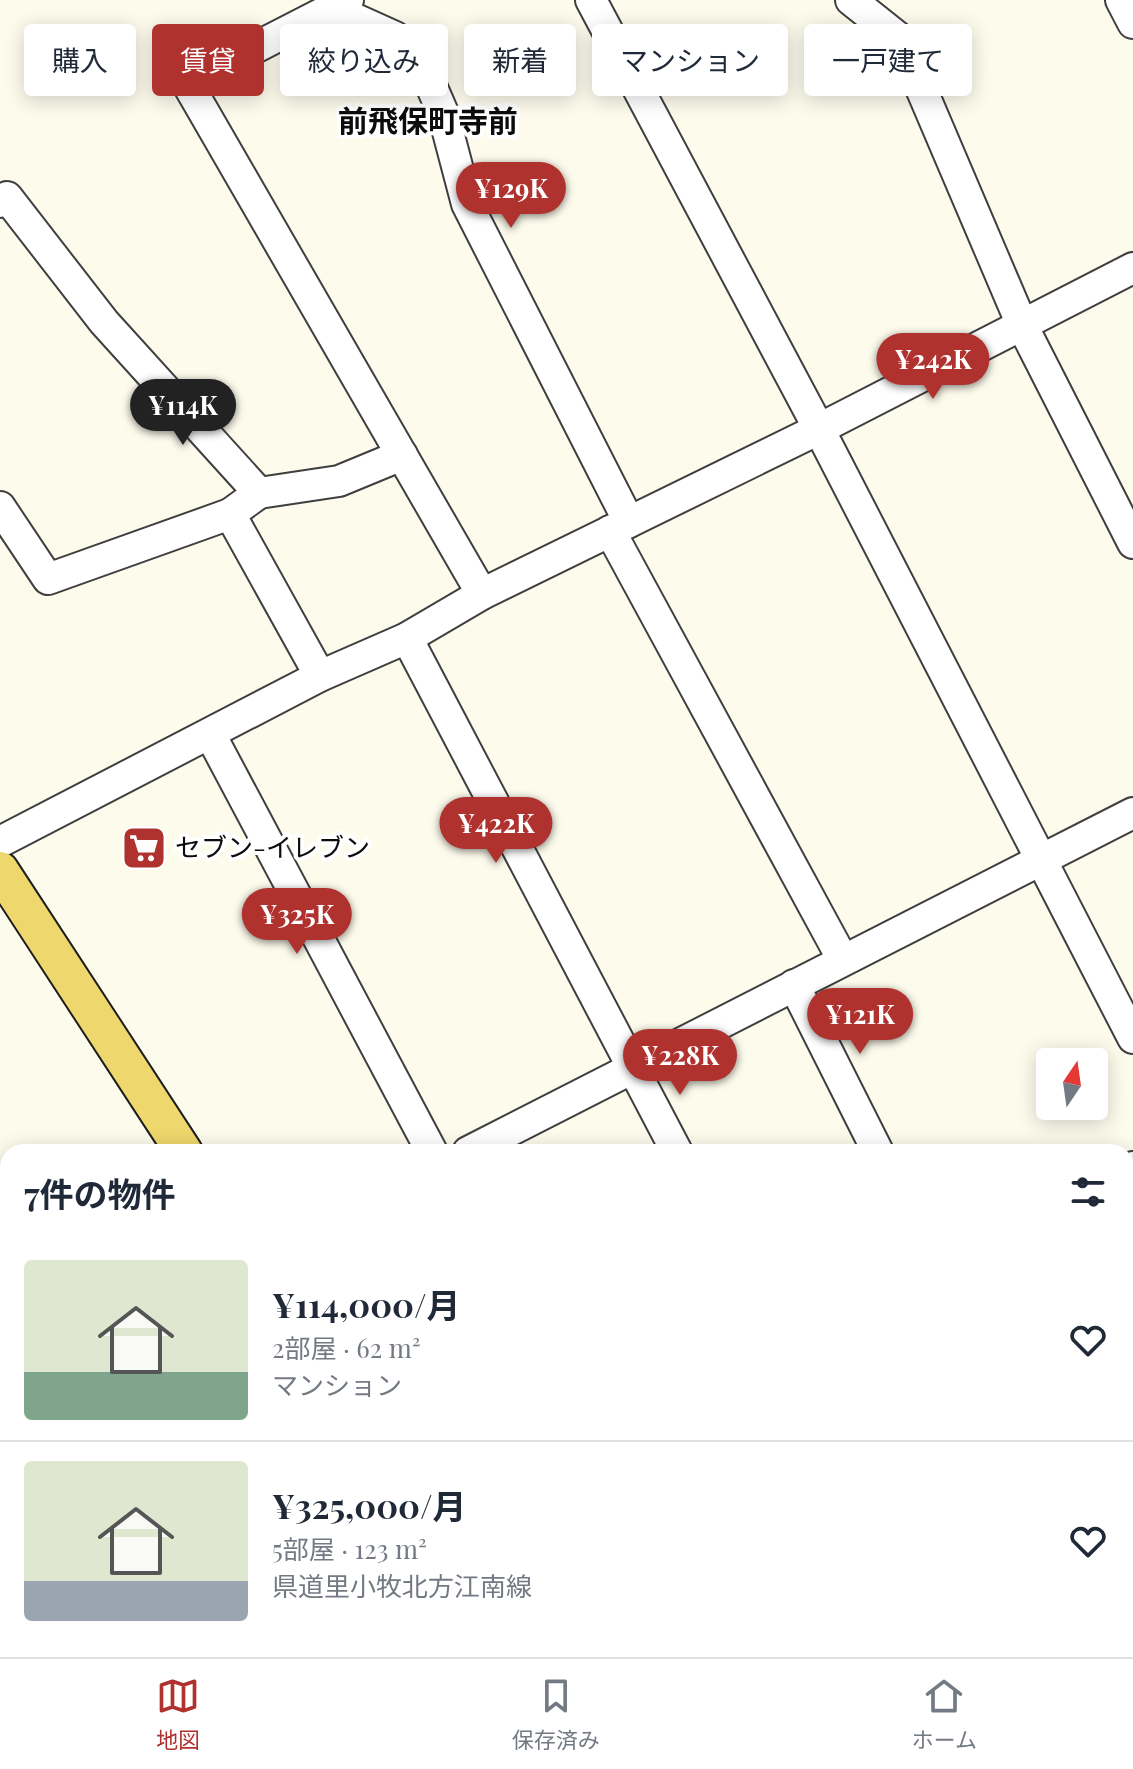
<!DOCTYPE html>
<html lang="ja">
<head>
<meta charset="utf-8">
<style>
	:root { --surface:#fff; --page:#f6f6f7; --text:#1f2937; --muted:#747a83; --line:#e0e1e3; --accent:#b0322f }
	body { margin:0; font-family:"Playfair Display","Noto Sans JP",serif; background:var(--page); color:var(--text); height:100vh; display:flex; flex-direction:column; font-size:30px; white-space:nowrap }
	* { box-sizing:border-box; margin:0 }
	p { font-size:26px; color:var(--muted) }
	.icon { flex:none; width:44px; height:44px; fill:none; stroke:currentColor; stroke-width:2; stroke-linecap:round; stroke-linejoin:round }
	.map { position:relative; flex:1; overflow:hidden }
	.sheet { position:absolute; left:0px; top:1144px; width:1134px; height:514px; display:flex; flex-direction:column; background:var(--surface); border-radius:24px 24px 0 0; box-shadow:0 4px 20px #0003 }
	.sheet>* { flex:none }
	.hud { position:absolute; left:24px; top:24px; width:1086px; height:72px; display:flex; gap:16px }
	.needle { width:52px; rotate:13deg }
	.fabs { position:absolute; left:1036px; top:1048px; display:grid; gap:16px }
	.fabs a { display:grid; place-items:center; width:72px; height:72px; border-radius:8px; background:var(--surface); box-shadow:0 4px 20px #0003; font-size:40px }
	.price { position:absolute; translate:-50% -68px; padding:0 18px; border-radius:28px; background:var(--accent); color:#fff; font-size:26px; line-height:52px; filter:drop-shadow(0 2px 4px #0008) }
	.price::after { content:''; position:absolute; left:50%; top:48px; width:24px; height:18px; margin-left:-12px; background:inherit; clip-path:polygon(0 0,100% 0,50% 100%) }
	.price.current { background:#222; color:#fff }
	ul { padding:0; list-style:none }
	li { display:flex; align-items:center; gap:24px; height:200px; padding:0 24px }
	li+li { border-top:2px solid var(--line) }
	li span { display:grid; place-items:center; flex:none; width:224px; height:160px; border-radius:8px; color:#555 }
	li>.icon { margin-inline-start:auto }
	span .icon { width:96px; height:96px; fill:#fffc; stroke-width:1 }
	li b { font-size:34px }
	h2 { display:flex; justify-content:space-between; align-items:center; height:96px; padding:0 24px; font-size:34px }
	.chip { padding:0 28px; border-radius:8px; background:var(--surface); box-shadow:0 4px 20px #0003; font-size:28px; line-height:72px }
	.chip.current { background:var(--accent); color:#fff }
	.tab-bar { display:flex; justify-content:space-around; align-items:center; height:112px; border-top:2px solid var(--line); background:var(--surface); font-size:22px; color:var(--muted) }
	.tab-bar a { display:grid; justify-items:center; gap:4px }
	.tab-bar .current { color:var(--accent) }
	.map>svg:first-child { display:block }
</style>
</head>
<body>
<div class="map">
<svg width="1133" height="1657" viewBox="0 0 1133 1657">
	<rect width="100%" height="100%" fill="#fdfbec"/>
	<path fill="#534e49" d="M111,1650H196L200,1657H100Z"/>
	<g fill="none" stroke-linecap="round" stroke-linejoin="round">
		<g stroke="#3f3f3f" stroke-width="34">
			<g id="minor">
				<path d="M348,0L187,83L482,594"/>
				<path d="M591,0L819,429L1133,1038"/>
				<path d="M851,0L900,39L1022,325L1133,543"/>
				<path d="M1121,0L1133,23"/>
				<path d="M333,9L395,37L427,76L443,113L467,204L629,522"/>
				<path d="M0,202L7,197L104,322L259,493L230,514L320,676"/>
				<path d="M259,493L339,481L402,455"/>
				<path d="M0,507L48,579L230,514"/>
				<path d="M610,531L843,960"/>
				<path d="M407,638L677,1152"/>
				<path d="M210,734L432,1152"/>
				<path d="M0,842L320,676L407,638L482,594L819,429L1133,268"/>
				<path d="M794,985L878,1152"/>
				<path d="M468,1152L1133,813"/>
				<path d="M1126,1170L1133,1167"/>
				<path d="M0,1332L8,1328"/>
				<path d="M1126,1342L1133,1338"/>
				<path d="M1126,1505L1133,1504"/>
				<path d="M1126,1601H1133"/>
				<path d="M216,1650L220,1657"/>
				<path d="M590,1650L623,1657"/>
				<path d="M935,1650L939,1657"/>
				<path d="M479,1657L493,1650"/>
			</g>
		</g>
		<g stroke="#1d1d1d" stroke-width="40">
			<g id="major">
				<path d="M0,870L184,1152"/>
				<path d="M512,1650L516,1657"/>
			</g>
		</g>
		<use href="#minor" stroke="#fff" stroke-width="30"/>
		<use href="#major" stroke="#eed76c" stroke-width="36"/>
	</g>
	<defs>
		<g id="supermarket-square" transform="scale(2.3)"><rect x="-9" y="-9" width="18" height="18" rx="4" fill="#b0322f" stroke="#fff"/><path d="M-6-5.5h2.5l.6 2H6L4.5 2H-2.5L-4.4-4H-6ZM-1.5 3.2a1.3 1.3 0 1 0 .1 0ZM3 3.2a1.3 1.3 0 1 0 .1 0Z" fill="#fff"/></g>
	</defs>
	<g fill-rule="evenodd">
		<use href="#supermarket-square" x="144" y="848"/>
	</g>
	<g text-anchor="middle" stroke-width="8" stroke-linejoin="round" paint-order="stroke">
		<g font-size="26" fill="#0c0c0c" stroke="#fff" text-anchor="start">
			<text x="175" y="857">セブン-イレブン</text>
		</g>
		<g font-size="30" font-weight="bold" fill="#0c0c0c" stroke="#fff">
			<text x="428" y="132">前飛保町寺前</text>
		</g>
	</g>
</svg>
<div class="fabs">
<a><svg class="needle" viewBox="-14 -14 28 28"><path d="M0-13l5 13h-10z" fill="#e53935"/><path d="M0 13l5-13h-10z" fill="#747a83"/></svg></a>
</div>
<b class="price" style="left:511px;top:230px">¥129K</b>
<b class="price" style="left:933px;top:401px">¥242K</b>
<b class="price current" style="left:183px;top:447px">¥114K</b>
<b class="price" style="left:496px;top:865px">¥422K</b>
<b class="price" style="left:297px;top:956px">¥325K</b>
<b class="price" style="left:860px;top:1056px">¥121K</b>
<b class="price" style="left:680px;top:1097px">¥228K</b>
<div class="hud">
<a class="chip">購入</a>
<a class="chip current">賃貸</a>
<a class="chip">絞り込み</a>
<a class="chip">新着</a>
<a class="chip">マンション</a>
<a class="chip">一戸建て</a>
</div>
<section class="sheet">
<h2>7件の物件<svg class="icon" aria-label="filters" viewBox="0 0 24 24"><path d="M4 7h16M4 17h16"/><circle cx="9" cy="7" r="2"/><circle cx="15" cy="17" r="2"/></svg></h2>
<ul>
<li><span style="background:linear-gradient(#dfe7d0 70%,#7fa58c 0)"><svg class="icon" aria-label="home" viewBox="0 0 24 24"><path d="M3 11l9-7 9 7M6 9v11h12V9"/></svg></span><div><b>¥114,000/月</b><p>2部屋 · 62 m²</p><p>マンション</p></div><svg class="icon" aria-label="heart" viewBox="0 0 24 24"><path d="M12 20l-8-8c-3-5 5-10 8-4 3-6 11-1 8 4z"/></svg></li>
<li><span style="background:linear-gradient(#dfe7d0 75%,#9aa5b1 0)"><svg class="icon" aria-label="home" viewBox="0 0 24 24"><path d="M3 11l9-7 9 7M6 9v11h12V9"/></svg></span><div><b>¥325,000/月</b><p>5部屋 · 123 m²</p><p>県道里小牧北方江南線</p></div><svg class="icon" aria-label="heart" viewBox="0 0 24 24"><path d="M12 20l-8-8c-3-5 5-10 8-4 3-6 11-1 8 4z"/></svg></li>
</ul>
</section>
</div>
<nav class="tab-bar">
<a class="current"><svg class="icon" aria-label="map" viewBox="0 0 24 24"><path d="M3 6l6-2 6 2 6-2v14l-6 2-6-2-6 2zM9 4v14M15 6v14"/></svg>地図</a>
<a><svg class="icon" aria-label="saved" viewBox="0 0 24 24"><path d="M7 4h10v16l-5-4-5 4z"/></svg>保存済み</a>
<a><svg class="icon" aria-label="home" viewBox="0 0 24 24"><path d="M3 11l9-7 9 7M6 9v11h12V9"/></svg>ホーム</a>
</nav>
</body>
</html>
